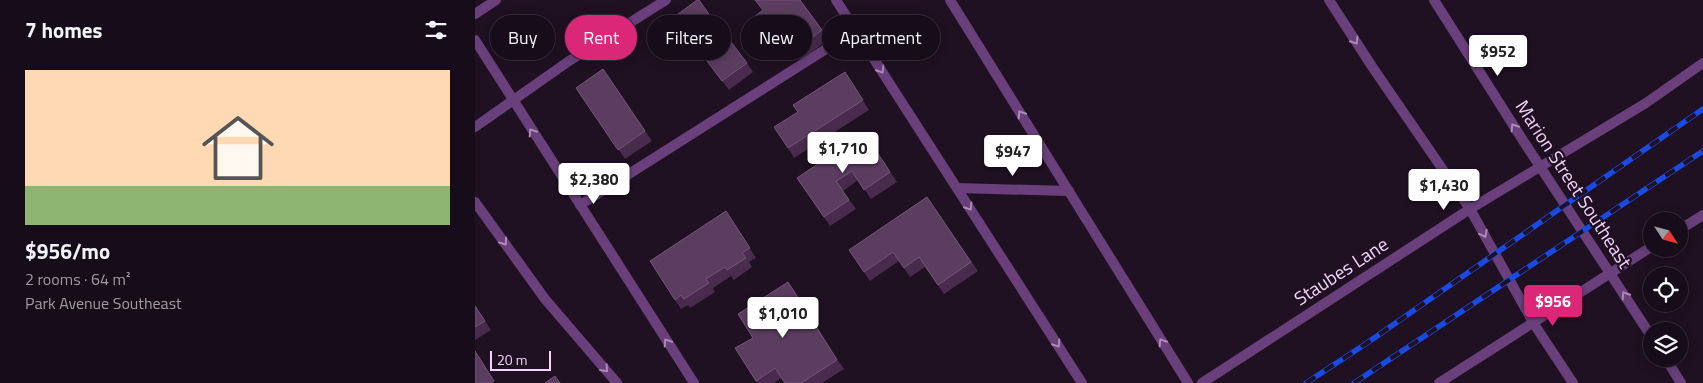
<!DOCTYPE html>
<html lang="en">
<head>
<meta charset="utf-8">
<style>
	:root { --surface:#170c1a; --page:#241a27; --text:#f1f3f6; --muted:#9e9ba2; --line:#362c39; --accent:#db2777 }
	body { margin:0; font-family:"Titillium Web",sans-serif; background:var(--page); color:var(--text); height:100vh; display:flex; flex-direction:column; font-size:19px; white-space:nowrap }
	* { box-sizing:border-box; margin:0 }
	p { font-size:16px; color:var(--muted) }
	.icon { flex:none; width:28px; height:28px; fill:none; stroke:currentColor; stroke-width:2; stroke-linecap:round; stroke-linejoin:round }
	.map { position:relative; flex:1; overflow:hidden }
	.sheet { display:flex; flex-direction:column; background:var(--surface); width:475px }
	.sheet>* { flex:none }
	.top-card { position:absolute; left:15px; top:15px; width:475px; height:45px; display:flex; gap:10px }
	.needle { width:32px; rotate:126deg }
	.buttons { position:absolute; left:1168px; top:212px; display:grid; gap:10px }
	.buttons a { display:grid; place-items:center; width:45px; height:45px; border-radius:50%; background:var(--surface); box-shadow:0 2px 12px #0003,0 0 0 1px var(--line); font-size:25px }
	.scale { position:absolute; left:15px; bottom:12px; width:61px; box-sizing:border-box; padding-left:5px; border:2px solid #f2d5fa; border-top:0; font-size:14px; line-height:18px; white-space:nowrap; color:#f2d5fa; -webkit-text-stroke:4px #1f1022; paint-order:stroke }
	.price { position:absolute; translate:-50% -42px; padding:0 11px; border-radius:5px; background:#fff; color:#222; font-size:16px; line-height:32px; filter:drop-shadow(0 1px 2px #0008) }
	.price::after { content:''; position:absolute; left:50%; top:30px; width:15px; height:11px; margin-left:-8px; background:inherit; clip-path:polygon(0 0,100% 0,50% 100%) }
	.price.active { background:var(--accent); color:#fff }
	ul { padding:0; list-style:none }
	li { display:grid; align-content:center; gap:10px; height:265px; padding:0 25px }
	li span { display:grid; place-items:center; height:155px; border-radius:0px; color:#555 }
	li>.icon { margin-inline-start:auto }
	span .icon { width:90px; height:90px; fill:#fffc; stroke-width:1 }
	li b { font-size:21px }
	h2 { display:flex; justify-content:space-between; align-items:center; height:60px; padding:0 25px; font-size:21px }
	.tag { padding:0 18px; border-radius:22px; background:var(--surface); box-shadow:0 2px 12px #0003,0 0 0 1px var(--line); font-size:18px; line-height:45px }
	.tag.active { background:var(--accent); color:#fff }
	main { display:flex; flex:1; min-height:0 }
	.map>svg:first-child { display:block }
</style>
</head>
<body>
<main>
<section class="sheet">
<h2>7 homes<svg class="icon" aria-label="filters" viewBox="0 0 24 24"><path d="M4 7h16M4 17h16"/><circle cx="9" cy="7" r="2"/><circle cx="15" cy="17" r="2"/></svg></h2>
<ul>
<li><span style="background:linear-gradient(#ffd9b3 75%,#8fb573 0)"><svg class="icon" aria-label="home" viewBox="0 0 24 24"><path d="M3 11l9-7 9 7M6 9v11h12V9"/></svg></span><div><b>$956/mo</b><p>2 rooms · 64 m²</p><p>Park Avenue Southeast</p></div></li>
</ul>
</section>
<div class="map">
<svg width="1228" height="383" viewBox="0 0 1228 383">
	<rect width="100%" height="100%" fill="#1f1022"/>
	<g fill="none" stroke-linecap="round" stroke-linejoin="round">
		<path stroke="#69407b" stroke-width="10" d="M105,205L381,30"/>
		<g stroke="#69407b" stroke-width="10">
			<path d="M361,0L607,383"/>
			<path d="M475,0L713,383"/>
			<path d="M854,0L898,68L995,209L1059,324L1098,383"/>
			<path d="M959,0L1049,142L1176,336"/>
			<path d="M0,14L21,0"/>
			<path d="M0,40L219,383"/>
			<path d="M0,127L94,61L191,0"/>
			<path d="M482,188L594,191"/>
			<path d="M0,202L70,299L142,383"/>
			<path d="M1204,230L1228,215"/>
			<path d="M1191,359L1206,383"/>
			<path d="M727,383L995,209L1171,103L1228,63"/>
			<path d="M964,383L1176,247"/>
		</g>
		<g stroke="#194ae2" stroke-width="5.5">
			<g id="rail">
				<path d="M831,383L892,343L1228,109"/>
				<path d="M879,383L1228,151"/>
			</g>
		</g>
		<use href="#rail" stroke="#1f1022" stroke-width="4" stroke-dasharray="11" stroke-linecap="butt"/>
	</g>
	<g fill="#492b4d">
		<path d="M325,0L354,39L326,60L313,41L303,48L280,16Z"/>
		<path d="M199,17H236L243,26L236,32L242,40L272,63L278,72L254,90Z"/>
		<path d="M128,69L177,141L150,159L101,88Z"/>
		<path d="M376,82L394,110L319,158L313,148Z"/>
		<path d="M396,143L422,182L396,199L383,180L368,191L381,209L355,226L322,178L393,145Z"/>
		<path d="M452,197L503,271L469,294L450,267L435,277L424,261L395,281L374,250Z"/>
		<path d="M257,221L281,258L274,262L277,267L259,280L256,276L238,288L240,292L215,308L213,305L206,309L200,300Z"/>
		<path d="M313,282L369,369L347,383H310L306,378L299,383H282L260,348L278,338Z"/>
		<path d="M0,305L16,330L0,340Z"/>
	</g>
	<path fill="#301834" d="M313,282L320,291L369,369L362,360Z"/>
	<g fill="#5b3d60" stroke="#735578">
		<path d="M222,0H224L236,17L229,23L242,40L250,34L272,63L247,81L199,17Z"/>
		<path d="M280,0H325L347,30L320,50L306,32L297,39L280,16L288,10Z"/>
		<path d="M128,69L170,131L143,150L101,88Z"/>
		<path d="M370,72L388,100L313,148L299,127L323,112L318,105Z"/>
		<path d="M386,135L393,145L396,143L415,172L389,190L377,171L361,181L374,200L349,217L322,178Z"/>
		<path d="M452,197L496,262L463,285L444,257L429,268L418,252L389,272L374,250Z"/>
		<path d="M251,211L275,248L267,253L271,258L252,270L250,267L231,279L234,283L209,299L206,295L200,300L175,261Z"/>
		<path d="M313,282L362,360L326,383H310L300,368L281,381L260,348L278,338L263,314Z"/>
		<path d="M0,306L10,321L0,327Z"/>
		<path d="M0,351L19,381L16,383H0Z"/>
		<path d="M80,376L85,383H70Z"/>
	</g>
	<defs><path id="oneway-chevron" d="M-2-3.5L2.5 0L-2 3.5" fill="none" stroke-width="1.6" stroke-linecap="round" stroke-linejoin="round" transform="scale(1.25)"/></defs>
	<g stroke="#ae8aba">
		<use href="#oneway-chevron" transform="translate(880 41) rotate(57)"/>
		<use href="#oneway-chevron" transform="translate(406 70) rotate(57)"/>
		<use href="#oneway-chevron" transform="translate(546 114) rotate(-122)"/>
		<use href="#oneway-chevron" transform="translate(1039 127) rotate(-122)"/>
		<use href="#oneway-chevron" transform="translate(57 132) rotate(-123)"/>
		<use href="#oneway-chevron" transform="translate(494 207) rotate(57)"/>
		<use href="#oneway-chevron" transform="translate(1009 234) rotate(61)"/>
		<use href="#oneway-chevron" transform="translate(29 242) rotate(54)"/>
		<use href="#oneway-chevron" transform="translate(1150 295) rotate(-122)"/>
		<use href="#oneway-chevron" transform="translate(192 342) rotate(-123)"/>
		<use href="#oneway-chevron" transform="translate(687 342) rotate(-122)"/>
		<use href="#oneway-chevron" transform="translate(582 344) rotate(57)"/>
		<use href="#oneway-chevron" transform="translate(130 369) rotate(48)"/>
	</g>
	<g text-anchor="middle" stroke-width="4.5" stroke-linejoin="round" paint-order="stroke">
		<g font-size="19" fill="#f2d5fa" stroke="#1f1022">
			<text transform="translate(1099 184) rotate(57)" y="7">Marion Street Southeast</text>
			<text transform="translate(866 271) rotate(-33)" y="7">Staubes Lane</text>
		</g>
	</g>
</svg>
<div class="buttons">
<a><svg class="needle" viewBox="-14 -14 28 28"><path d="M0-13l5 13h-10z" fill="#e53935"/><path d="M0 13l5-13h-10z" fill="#9e9ba2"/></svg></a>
<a><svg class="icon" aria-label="locate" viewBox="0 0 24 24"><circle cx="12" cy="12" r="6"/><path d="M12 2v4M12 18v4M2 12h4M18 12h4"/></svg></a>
<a><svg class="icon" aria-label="layers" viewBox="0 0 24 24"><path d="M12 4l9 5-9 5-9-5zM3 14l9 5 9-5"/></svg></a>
</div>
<div class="scale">20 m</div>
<b class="price" style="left:1023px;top:77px">$952</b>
<b class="price" style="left:368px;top:174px">$1,710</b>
<b class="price" style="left:538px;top:177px">$947</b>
<b class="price" style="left:119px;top:205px">$2,380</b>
<b class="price" style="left:969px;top:211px">$1,430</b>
<b class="price active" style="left:1078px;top:327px">$956</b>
<b class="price" style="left:308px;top:339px">$1,010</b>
<div class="top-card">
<a class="tag">Buy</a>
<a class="tag active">Rent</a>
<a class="tag">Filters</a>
<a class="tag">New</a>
<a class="tag">Apartment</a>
</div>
</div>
</main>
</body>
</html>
